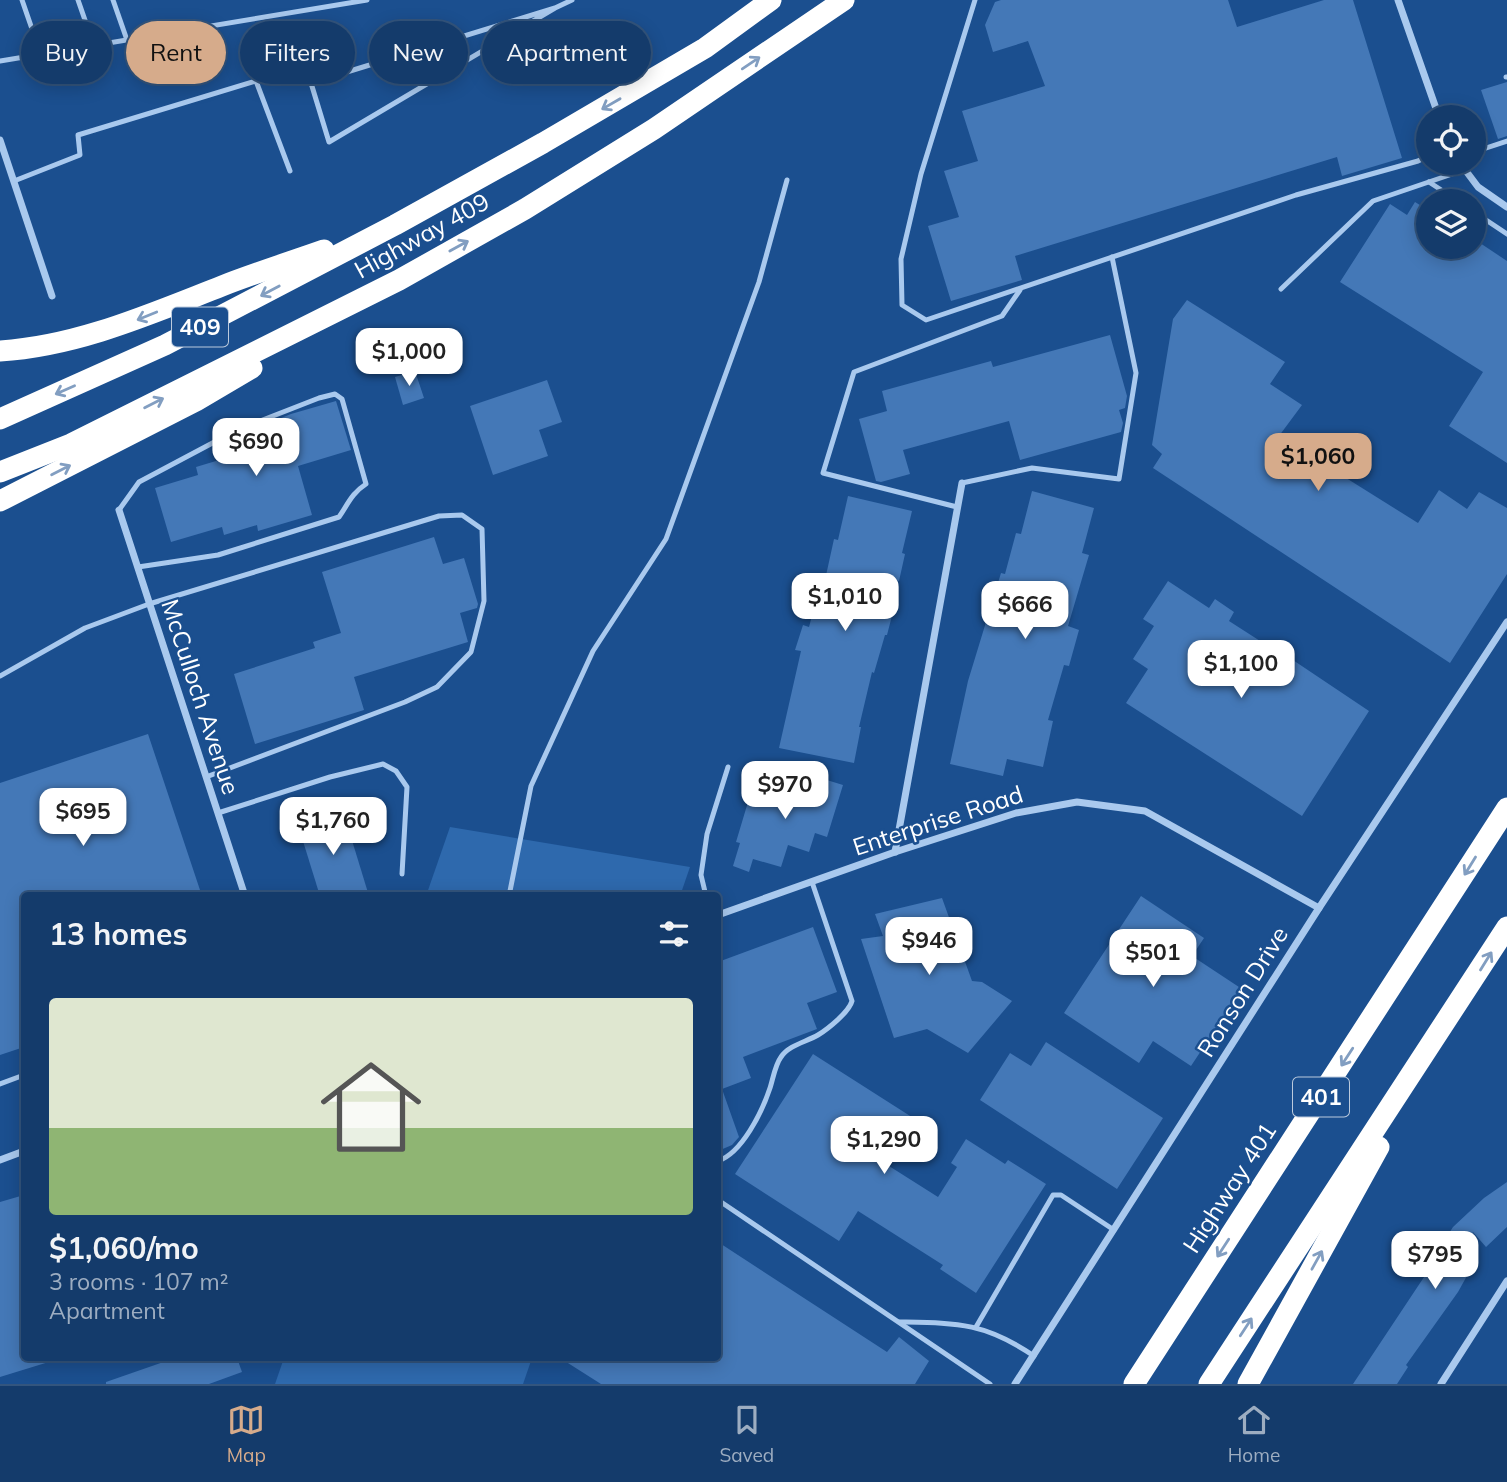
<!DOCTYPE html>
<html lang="en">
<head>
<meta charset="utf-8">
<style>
	:root { --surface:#143b6b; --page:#1d4271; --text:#f1f3f6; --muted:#9dadc1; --line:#33557e; --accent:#d6ab8b }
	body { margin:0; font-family:Mulish,sans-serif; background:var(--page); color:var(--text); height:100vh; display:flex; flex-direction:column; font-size:26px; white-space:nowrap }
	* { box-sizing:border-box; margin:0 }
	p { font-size:23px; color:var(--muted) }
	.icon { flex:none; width:38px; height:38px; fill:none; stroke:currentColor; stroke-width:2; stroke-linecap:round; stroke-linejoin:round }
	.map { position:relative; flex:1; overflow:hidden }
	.panel { position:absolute; left:21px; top:892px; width:700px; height:469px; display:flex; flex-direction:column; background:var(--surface); border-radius:7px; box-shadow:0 4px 18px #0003,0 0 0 2px var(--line) }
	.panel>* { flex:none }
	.top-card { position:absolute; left:21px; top:21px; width:700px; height:63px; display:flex; gap:14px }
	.tools { position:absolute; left:1416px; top:105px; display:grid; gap:14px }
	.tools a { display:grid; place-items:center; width:70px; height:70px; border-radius:50%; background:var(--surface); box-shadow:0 4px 18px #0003,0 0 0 2px var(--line); font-size:35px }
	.price { position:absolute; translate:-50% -60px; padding:0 16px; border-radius:14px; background:#fff; color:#222; font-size:23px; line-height:46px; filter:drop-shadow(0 2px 4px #0008) }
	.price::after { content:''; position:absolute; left:50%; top:42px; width:21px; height:16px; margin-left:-10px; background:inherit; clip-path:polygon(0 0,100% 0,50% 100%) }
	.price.current { background:var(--accent); color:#111 }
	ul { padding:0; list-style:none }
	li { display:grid; align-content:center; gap:14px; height:371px; padding:0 28px }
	li span { display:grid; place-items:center; height:217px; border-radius:7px; color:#555 }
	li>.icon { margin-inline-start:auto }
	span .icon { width:126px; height:126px; fill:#fffc; stroke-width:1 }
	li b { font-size:30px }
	h2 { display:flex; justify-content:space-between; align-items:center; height:84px; padding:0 28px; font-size:30px }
	.tag { padding:0 24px; border-radius:32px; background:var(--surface); box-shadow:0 4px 18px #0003,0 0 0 2px var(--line); font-size:24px; line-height:63px }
	.tag.current { background:var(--accent); color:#111 }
	.dock { display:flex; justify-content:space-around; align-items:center; height:98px; border-top:2px solid var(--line); background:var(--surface); font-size:19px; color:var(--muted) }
	.dock a { display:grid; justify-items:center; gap:4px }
	.dock .current { color:var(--accent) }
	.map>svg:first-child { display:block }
</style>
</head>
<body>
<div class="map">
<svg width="1507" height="1384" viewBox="0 0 1507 1384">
	<rect width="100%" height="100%" fill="#1b4f8f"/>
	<g fill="#2e69ad">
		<path d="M450,827L690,867L680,896H426Z"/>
		<path d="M284,1358H532L523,1384H275Z"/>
	</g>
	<g fill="#4478b7">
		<path d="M1001,0H1228L1237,27L1324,0H1353L1402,158L1342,176L1337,157L1015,256L1022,280L951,301L928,226L959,217L944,171L978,161L962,111L1045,86L1028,41L993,52L985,25L995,2Z"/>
		<path d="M1507,82V136L1498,139L1481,90Z"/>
		<path d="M1415,202L1428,210V247H1474V239L1507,261V463L1449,426L1483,372L1340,282L1390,204L1407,215Z"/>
		<path d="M1187,300L1285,362L1270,384L1302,405L1279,436L1418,523L1439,490L1467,509L1479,492L1507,508V574L1450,663L1153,468L1162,454L1152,445L1173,319Z"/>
		<path d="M1110,335L1127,396L1125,408L1119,410L1123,423L1121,432L1020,460L1009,421L903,450L910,474L881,482L876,481L859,419L887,411L882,391L991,361L993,367Z"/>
		<path d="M415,371L424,398L403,405L395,377Z"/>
		<path d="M547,380L562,422L539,430L548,456L493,475L470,406Z"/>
		<path d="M336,401L351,450L298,466L312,515L258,531L257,525L224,535L222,527L171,542L155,488L198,475L196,467L249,451L244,433L291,414Z"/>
		<path d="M1032,491L1094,508L1082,553L1089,555L1068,626L1079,630L1069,666L1064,665L1048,720L1053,721L1043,767L1007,759L1003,776L950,764L968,681L1001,573L1005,574L1016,533L1021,534Z"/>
		<path d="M848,496L912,511L902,553L905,554L899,581L878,577L871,602L894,608L887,635H885L874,673L872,672L859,727H861L854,763L779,748L801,651L795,650L803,625L809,627L822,579L825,580L834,539L838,540Z"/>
		<path d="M434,537L443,564L464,558L478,604L477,608L460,613L468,642L354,677L364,710L255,744L234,674L315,648L313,642L341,633L322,572Z"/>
		<path d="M1168,581L1209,608L1215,599L1234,612L1229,621L1271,648L1272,646L1369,711L1302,816L1126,703L1148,669L1133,659L1154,626L1143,619Z"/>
		<path d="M148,734L202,896H24V1047L0,1055V783Z"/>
		<path d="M817,777L843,785L827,837L815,833L809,852L788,845L781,867L753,859L749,872L733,866L740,843L736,842L754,782L777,790L779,784L803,791L806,781L815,784Z"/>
		<path d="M343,811L369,896H320L298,825Z"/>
		<path d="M1141,896L1204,938L1192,956L1242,989L1191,1066L1153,1041L1139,1063L1064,1013Z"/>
		<path d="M942,898L972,981L982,982L1012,1001L968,1053L927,1029L894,1038L861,939L883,936L875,914Z"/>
		<path d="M813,927L837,992L807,1003L817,1029L743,1057L751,1078L722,1089L739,1137L732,1145L718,1151V962Z"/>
		<path d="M1046,1042L1163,1118L1117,1189L980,1100L1010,1053L1031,1066Z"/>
		<path d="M813,1054L918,1121L889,1166L938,1197L957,1167L951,1163L966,1139L1005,1164L1008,1160L1046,1184L976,1293L940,1269L943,1265L858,1211L839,1241L735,1174Z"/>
		<path d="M1507,1182V1227L1486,1247L1473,1232L1458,1255L1473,1265L1458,1292L1406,1365L1408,1367L1397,1384H1353L1434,1262L1432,1260L1453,1227L1484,1198Z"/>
		<path d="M24,1195V1358H52V1361L0,1377V1202Z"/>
		<path d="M718,1242L887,1352L899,1337L929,1361L915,1384H601L560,1358H718Z"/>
		<path d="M175,1358H237L242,1372L209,1384H106V1382Z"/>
	</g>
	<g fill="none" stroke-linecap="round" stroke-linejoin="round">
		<g stroke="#a9c9ee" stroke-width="5">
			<path d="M22,0L41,55"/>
			<path d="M78,0L94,46"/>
			<path d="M113,0L127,40"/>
			<path d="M975,0L921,174L901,259L902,305L926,320L1296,195L1418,161L1428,156"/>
			<path d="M555,8L311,83L329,142L555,8L572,0"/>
			<path d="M0,61L367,0"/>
			<path d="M1506,77H1507"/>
			<path d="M1474,152L1507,141"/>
			<path d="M14,181L80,155L78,135L256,81L290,171"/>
			<path d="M1429,182L1458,201"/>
			<path d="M1474,212L1507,234"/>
			<path d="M1281,289L1373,201L1464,170"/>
			<path d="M962,483L1032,468L1119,479L1136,373L1112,257"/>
			<path d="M957,507L823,473L854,372L1002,316L1020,290"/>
			<path d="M119,510L139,482L237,430L319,398L335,394L342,399L366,484C352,493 348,504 339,517L218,555L138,567"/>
			<path d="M0,676L85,628L149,604L439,516L462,515L482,529L484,601L471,652L437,687L405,702L206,777"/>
			<path d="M218,813L330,777L383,764L396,771L407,787L402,874"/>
			<path d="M509,896L531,786L593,651L666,539L759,282L787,180"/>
			<path d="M706,896L701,875L707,834L728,767"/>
			<path d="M0,1084L24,1075"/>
			<path d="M718,1161C742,1153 762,1112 770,1088C773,1079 775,1065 781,1057C789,1045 806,1042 818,1035C828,1029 849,1012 852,1001L812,882"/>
			<path d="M718,1200L990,1384"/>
			<path d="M899,1322C956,1323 984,1322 1034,1356"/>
			<path d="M976,1327L1053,1195H1061L1114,1230"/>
		</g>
		<g stroke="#a9c9ee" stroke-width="7">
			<path d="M1398,0L1439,117"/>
			<path d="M0,140L52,296"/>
			<path d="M1460,163L1478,187L1507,207"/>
			<path d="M119,510L245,896"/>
			<path d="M895,852L962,483"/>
			<path d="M718,915L895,852L1016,813L1077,802L1145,811L1319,908"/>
			<path d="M0,1160L24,1151"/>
			<path d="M1015,1384L1319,908L1507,622"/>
			<path d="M1441,1384L1507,1281"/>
		</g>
		<g stroke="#fff" stroke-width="21">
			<path d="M0,351C78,346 150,314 222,286C255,273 290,262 324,250"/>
			<path d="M0,419L165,345L395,225L543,143L705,48L771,0"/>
			<path d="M0,472L71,444L399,280L525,209L654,129L844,0"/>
			<path d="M0,501L196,401L252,368"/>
			<path d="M1134,1384L1507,808"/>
			<path d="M1209,1384L1507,927"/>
			<path d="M1248,1384L1379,1147"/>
		</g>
	</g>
	<defs><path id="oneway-shaft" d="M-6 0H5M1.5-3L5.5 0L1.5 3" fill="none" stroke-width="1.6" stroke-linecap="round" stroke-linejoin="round" transform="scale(1.75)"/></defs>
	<g stroke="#829ec1">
		<use href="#oneway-shaft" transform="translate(751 63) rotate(-34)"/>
		<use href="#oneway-shaft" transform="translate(611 104) rotate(150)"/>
		<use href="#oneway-shaft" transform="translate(459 246) rotate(-29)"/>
		<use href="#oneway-shaft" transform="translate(270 291) rotate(152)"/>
		<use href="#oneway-shaft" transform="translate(147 316) rotate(158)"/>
		<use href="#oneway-shaft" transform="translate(65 390) rotate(156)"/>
		<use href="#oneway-shaft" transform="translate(154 403) rotate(-27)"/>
		<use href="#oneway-shaft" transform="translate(61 470) rotate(-27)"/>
		<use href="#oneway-shaft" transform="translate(1470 866) rotate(122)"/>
		<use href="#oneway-shaft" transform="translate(1486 961) rotate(-58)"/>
		<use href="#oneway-shaft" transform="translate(1347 1057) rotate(123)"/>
		<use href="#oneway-shaft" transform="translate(1223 1248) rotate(123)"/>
		<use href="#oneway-shaft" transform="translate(1317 1260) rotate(-61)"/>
		<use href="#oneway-shaft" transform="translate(1246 1327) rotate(-57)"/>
	</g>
	<g text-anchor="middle" stroke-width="5" stroke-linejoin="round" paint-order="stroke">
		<g fill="#1b4f8f" stroke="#bbcadd" stroke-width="2">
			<rect x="172" y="307.5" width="56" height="39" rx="5"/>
			<rect x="1293" y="1077.5" width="56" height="39" rx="5"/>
		</g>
		<g font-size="23" font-weight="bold" fill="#fff">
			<text x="200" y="335">409</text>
			<text x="1321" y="1105">401</text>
		</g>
		<g font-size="24" fill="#fff" stroke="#1b4f8f">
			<text transform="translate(422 236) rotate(-29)" y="8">Highway 409</text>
			<text transform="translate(200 697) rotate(72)" y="8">McCulloch Avenue</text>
			<text transform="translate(938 821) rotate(-18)" y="8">Enterprise Road</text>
			<text transform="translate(1243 992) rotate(-58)" y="8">Ronson Drive</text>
			<text transform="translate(1230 1188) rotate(-57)" y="8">Highway 401</text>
		</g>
	</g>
</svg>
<div class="tools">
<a><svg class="icon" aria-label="locate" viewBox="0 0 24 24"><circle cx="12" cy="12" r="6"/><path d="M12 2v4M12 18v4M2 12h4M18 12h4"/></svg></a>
<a><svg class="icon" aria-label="layers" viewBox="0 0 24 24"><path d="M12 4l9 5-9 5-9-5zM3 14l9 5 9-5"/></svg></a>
</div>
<b class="price" style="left:409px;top:388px">$1,000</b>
<b class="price" style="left:256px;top:478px">$690</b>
<b class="price current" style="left:1318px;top:493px">$1,060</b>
<b class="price" style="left:845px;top:633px">$1,010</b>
<b class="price" style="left:1025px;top:641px">$666</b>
<b class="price" style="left:1241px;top:700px">$1,100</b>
<b class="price" style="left:785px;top:821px">$970</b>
<b class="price" style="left:83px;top:848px">$695</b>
<b class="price" style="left:333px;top:857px">$1,760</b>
<b class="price" style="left:929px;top:977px">$946</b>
<b class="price" style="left:1153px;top:989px">$501</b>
<b class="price" style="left:884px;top:1176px">$1,290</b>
<b class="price" style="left:1435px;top:1291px">$795</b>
<div class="top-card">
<a class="tag">Buy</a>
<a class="tag current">Rent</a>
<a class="tag">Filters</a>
<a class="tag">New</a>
<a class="tag">Apartment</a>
</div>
<section class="panel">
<h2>13 homes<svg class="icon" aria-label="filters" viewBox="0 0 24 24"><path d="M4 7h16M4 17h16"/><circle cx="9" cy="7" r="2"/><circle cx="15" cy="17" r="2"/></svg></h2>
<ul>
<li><span style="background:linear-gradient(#dfe7d0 60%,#8fb573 0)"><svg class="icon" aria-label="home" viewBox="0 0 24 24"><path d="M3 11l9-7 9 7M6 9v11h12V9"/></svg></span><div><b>$1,060/mo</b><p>3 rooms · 107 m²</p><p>Apartment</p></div></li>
</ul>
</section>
</div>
<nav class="dock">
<a class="current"><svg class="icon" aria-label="map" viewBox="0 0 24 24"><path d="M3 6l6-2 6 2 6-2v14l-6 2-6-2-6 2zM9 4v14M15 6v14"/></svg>Map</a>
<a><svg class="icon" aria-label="saved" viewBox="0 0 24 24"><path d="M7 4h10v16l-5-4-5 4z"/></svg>Saved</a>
<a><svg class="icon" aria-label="home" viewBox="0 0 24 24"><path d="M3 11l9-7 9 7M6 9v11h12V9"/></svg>Home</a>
</nav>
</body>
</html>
